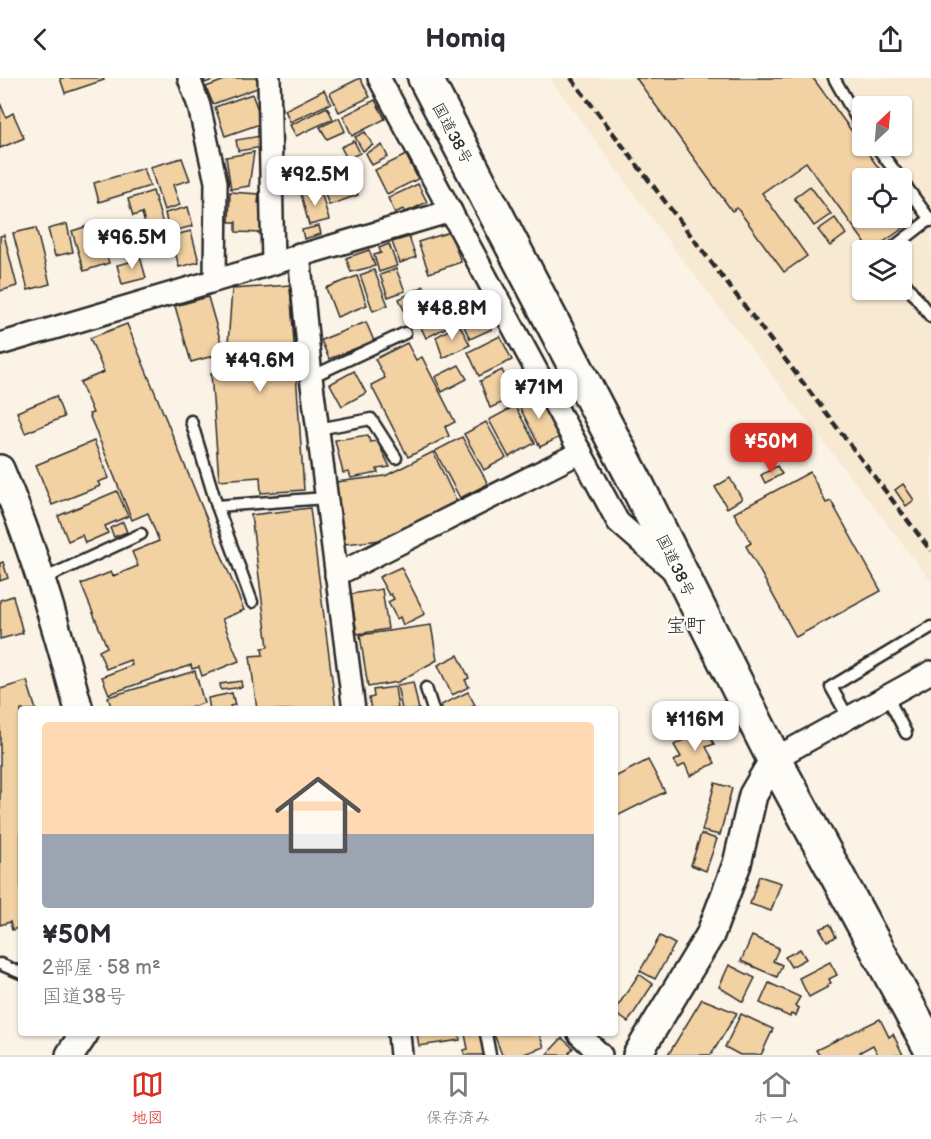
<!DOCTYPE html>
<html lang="ja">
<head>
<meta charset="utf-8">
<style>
	:root { --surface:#fff; --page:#f2f2f3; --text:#2b2b33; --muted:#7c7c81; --line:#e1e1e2; --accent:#d93025 }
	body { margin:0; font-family:"Balsamiq Sans","Klee One",sans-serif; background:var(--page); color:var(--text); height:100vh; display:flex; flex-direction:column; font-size:22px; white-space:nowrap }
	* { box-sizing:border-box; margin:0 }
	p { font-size:20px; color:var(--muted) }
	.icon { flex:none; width:33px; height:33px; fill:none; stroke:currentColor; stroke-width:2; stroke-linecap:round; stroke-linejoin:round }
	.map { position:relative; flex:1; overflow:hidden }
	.side { position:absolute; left:18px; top:628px; width:600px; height:330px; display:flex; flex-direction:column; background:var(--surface); border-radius:6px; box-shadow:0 2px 4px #0004 }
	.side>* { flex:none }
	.needle { width:39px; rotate:26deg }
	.buttons { position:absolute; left:852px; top:18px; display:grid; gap:12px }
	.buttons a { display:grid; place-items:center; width:60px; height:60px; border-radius:6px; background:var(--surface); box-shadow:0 2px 4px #0004; font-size:30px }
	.price { position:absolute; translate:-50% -51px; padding:0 14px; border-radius:12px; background:#fff; color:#222; font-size:20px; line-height:39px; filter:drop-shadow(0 2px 3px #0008) }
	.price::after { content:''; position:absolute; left:50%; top:36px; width:18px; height:14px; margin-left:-9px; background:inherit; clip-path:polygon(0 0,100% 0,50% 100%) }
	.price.selected { background:var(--accent); color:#fff }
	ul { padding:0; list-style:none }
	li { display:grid; align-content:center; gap:12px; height:318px; padding:0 24px }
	li span { display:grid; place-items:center; height:186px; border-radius:6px; color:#555 }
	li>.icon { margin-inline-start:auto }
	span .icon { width:108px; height:108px; fill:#fffc; stroke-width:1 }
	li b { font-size:26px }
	header { display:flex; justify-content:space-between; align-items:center; height:78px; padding:0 24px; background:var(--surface); font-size:27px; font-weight:600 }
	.dock { display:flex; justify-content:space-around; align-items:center; height:84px; border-top:2px solid var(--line); background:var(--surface); font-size:16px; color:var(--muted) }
	.dock a { display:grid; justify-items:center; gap:3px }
	.dock .selected { color:var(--accent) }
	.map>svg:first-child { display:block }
</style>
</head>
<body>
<header><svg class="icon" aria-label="back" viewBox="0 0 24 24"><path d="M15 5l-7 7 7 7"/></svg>Homiq<svg class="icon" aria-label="share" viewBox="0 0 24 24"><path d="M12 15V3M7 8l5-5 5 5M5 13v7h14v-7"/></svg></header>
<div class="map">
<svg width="931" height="977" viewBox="0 0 931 977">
	<rect width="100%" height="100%" fill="#fbf3e6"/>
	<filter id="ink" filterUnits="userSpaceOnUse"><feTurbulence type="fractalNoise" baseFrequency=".0167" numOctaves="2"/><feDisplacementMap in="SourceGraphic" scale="12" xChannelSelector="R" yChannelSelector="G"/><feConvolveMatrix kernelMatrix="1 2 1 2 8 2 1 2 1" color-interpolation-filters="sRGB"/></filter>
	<g filter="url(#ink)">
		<path fill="#f8e9d2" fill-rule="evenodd" d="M550,0H931V503L675,172ZM862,28H902V68H862ZM862,100H902V140H862ZM862,172H902V212H862Z"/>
		<g fill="#f2d1a3" stroke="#2b2b2b" stroke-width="1.5">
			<path d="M60,0H103L104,2L65,15Z"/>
			<path d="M204,0H218L205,5Z"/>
			<path d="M230,0H260L263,8L213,26L206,9Z"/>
			<path d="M360,0L370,19L339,34L330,15Z"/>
			<path d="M636,0H813L886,100H862V140H902V122L915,142L875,170L872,166L868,169L806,84L762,115L807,178L784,194L737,130L732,133Z"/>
			<path d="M324,12L331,25L290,44L285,32Z"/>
			<path d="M252,16L263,45L225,58L215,29Z"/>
			<path d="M375,22L385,41L352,58L343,38Z"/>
			<path d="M0,25L6,39L13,35L24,60L0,70Z"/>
			<path d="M327,29L333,41L296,58L290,47Z"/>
			<path d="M339,40L345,53L327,61L320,49Z"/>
			<path d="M365,54L373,67L363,73L355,59Z"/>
			<path d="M261,58L263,69L238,73L236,62Z"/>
			<path d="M354,63L360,75L347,81L341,69Z"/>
			<path d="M382,67L388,79L372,87L366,75Z"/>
			<path d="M254,74L249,108L231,111L226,79Z"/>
			<path d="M406,77L418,101L387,116L375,92Z"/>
			<path d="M182,80L190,102L173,107L180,127L164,132L150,89Z"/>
			<path d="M348,87L358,117L329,127L319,98Z"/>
			<path d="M144,90L150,108L99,124L94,105Z"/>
			<path d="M418,106L427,124L405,135L403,131L395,135L388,120Z"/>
			<path d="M810,108L831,136L814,148L794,120Z"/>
			<path d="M320,110L329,142L309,147L301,116Z"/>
			<path d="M153,113L169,166L152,171L142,135L133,138L128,121Z"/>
			<path d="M230,114L259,116L258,125H265L264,155L236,154V144H229Z"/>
			<path d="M188,129L193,148L169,154L165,135Z"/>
			<path d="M835,140L846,156L830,168L818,152Z"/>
			<path d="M97,145L109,185L84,193L72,153Z"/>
			<path d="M67,146L73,174L55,178L48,151Z"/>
			<path d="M319,148L321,156L304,161L302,152Z"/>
			<path d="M36,150L50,206L28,212L13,155Z"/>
			<path d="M191,153L199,184L179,189L171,158Z"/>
			<path d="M450,154L461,184L429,195L418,164Z"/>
			<path d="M4,157L17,208L0,213V158Z"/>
			<path d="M409,159L416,179L400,185L392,164Z"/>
			<path d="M389,166L397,188L379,194L374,177L381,175L379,170Z"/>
			<path d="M369,172L375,188L351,194L346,180Z"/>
			<path d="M139,175L146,200L122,206L117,187L130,184L128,178Z"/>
			<path d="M396,191L405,213L388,219L380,197Z"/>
			<path d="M374,192L388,227L373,233L360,197Z"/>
			<path d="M357,198L367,227L337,239L326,210Z"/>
			<path d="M290,207L304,412L261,415L260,399L219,402L211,295L226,294L232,211Z"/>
			<path d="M424,208L435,231L409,243L399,221Z"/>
			<path d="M208,219L224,275L191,284L175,228Z"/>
			<path d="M441,232L449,248L426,260L418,243Z"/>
			<path d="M484,235L492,251L470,261L463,246Z"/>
			<path d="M366,244L374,263L329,281L321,262Z"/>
			<path d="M127,246L244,532L222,541L239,583L202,598L199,589L192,591L191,587L109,616L102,599L132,587L130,582L106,591L99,573L107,569L81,506L111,494L113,498L138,488L132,474L159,463L148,435L132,442L89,336L93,335L80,304L104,294L90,260Z"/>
			<path d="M459,246L470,267L443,280L436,259Z"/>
			<path d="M500,258L512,282L479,298L468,274Z"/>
			<path d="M407,265L416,282L422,279L455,344L445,349L449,358L408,379L371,307L385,300L375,281Z"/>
			<path d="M459,287L467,301L442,314L435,299Z"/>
			<path d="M502,292L515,319L490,330L480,303Z"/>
			<path d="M354,293L366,315L342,328L330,306Z"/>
			<path d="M538,316L560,359L540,369L518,326Z"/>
			<path d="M56,318L64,339L25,355L17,334Z"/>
			<path d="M515,328L535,365L509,379L489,342Z"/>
			<path d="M486,344L506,380L484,392L464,356Z"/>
			<path d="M368,357L370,364L377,363L390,389L377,391L378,395L351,400L349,394L343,395L335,362Z"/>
			<path d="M462,359L488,406L460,420L435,373Z"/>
			<path d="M94,363L109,400L98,404L100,408L52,427L36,387Z"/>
			<path d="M433,374L457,424L381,462L345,466L336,404L385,398Z"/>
			<path d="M777,388L782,396L765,405L761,397Z"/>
			<path d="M810,394L826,425L831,423L881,513L796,559L746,468L751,465L734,435Z"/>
			<path d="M730,400L742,421L727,430L715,409Z"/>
			<path d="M903,406L914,422L906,428L895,412Z"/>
			<path d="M117,413L128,438L105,448L108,455L85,465L82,457L68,463L58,438Z"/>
			<path d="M310,430L336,632H257L250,578L263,577L262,570L268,569L251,437Z"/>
			<path d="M123,444L127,454L114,459L110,450Z"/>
			<path d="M3,484L8,500L0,503V485Z"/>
			<path d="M401,489L425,536L403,547L400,539L397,541L388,524L394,521L391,516L389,517L379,499Z"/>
			<path d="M382,511L388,551L357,556L351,516Z"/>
			<path d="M13,518L23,555L0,561V522Z"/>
			<path d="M431,547L437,582L398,604L368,609L360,557Z"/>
			<path d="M458,577L469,600L465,602L469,609L452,617L438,587Z"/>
			<path d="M195,593L204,625L182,632H112L108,619Z"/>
			<path d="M27,603L36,632H21V849L12,852L10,844L0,847V611Z"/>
			<path d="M241,603L242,609L221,612L220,606Z"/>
			<path d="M413,604L419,632H402L397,607Z"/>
			<path d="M395,609L398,630L371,632L369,620L374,619L373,612Z"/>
			<path d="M468,614L475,627L466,632H443L441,627Z"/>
			<path d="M232,615L235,627L230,628L231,632H210L208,620Z"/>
			<path d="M705,650L714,666L706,669L715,685L690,698L685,686L678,690L674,683L681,679L674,667Z"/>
			<path d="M648,682L665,714L615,739V699Z"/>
			<path d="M715,705L732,710L720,757L702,753Z"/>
			<path d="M701,756L717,761L706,793L691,787Z"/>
			<path d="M759,798L781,805L771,833L750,826Z"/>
			<path d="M830,846L836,859L827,863L820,851Z"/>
			<path d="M660,858L675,866L655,901L640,893Z"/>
			<path d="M752,858L779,870L773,883L782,887L777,899L741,883Z"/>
			<path d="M800,871L806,881L791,889L785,879Z"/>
			<path d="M830,884L837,897L829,901L831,905L827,907L828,909L809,919L799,900Z"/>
			<path d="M729,887L755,900L743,924L719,909Z"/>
			<path d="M639,896L653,906L628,944L615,935V932Z"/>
			<path d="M769,905L800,919L795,928L799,930L796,938L791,936L790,939L760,925Z"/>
			<path d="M702,921L737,935L711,977H668Z"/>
			<path d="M741,936L773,951L761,977H740L725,969Z"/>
			<path d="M880,941L889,959L893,956L903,977H878L873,967L860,974L862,977H819L816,972Z"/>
			<path d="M417,956H459L460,962L419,968Z"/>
			<path d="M465,956H482L486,977H465L464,972L468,971Z"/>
			<path d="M494,956H539L544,969L521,977H502Z"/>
			<path d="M562,960L573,970L569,975L571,977H546Z"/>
		</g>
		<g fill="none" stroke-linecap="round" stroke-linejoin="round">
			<g stroke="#2b2b2b" stroke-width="15">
				<g id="service">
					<path d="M834,0L862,50"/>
					<path d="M876,68L900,100"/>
					<path d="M902,103L931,143"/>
					<path d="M890,172L930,141"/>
					<path d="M902,201L931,239"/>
					<path d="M311,299L405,255"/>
					<path d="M191,343L217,428L252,524"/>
					<path d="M318,351L371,341L396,380"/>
					<path d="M217,428L326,420"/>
					<path d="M41,502L141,456"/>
					<path d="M426,610L433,632"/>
					<path d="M887,618L906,655"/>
					<path d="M848,639L831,609L931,549"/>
					<path d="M0,886L21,895"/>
					<path d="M486,956L490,977"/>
				</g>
			</g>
			<g stroke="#2b2b2b" stroke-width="26">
				<g id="minor">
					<path d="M189,0L199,28L216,104L215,201"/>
					<path d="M269,0L273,185"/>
					<path d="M379,0L618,444L674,493"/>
					<path d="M299,176L311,299L354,632"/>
					<path d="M0,266L451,133"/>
					<path d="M336,497L581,374"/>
					<path d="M774,681L931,594"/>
					<path d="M399,956L401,977"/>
					<path d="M579,956L601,977"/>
				</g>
			</g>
			<g stroke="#2b2b2b" stroke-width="32">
				<g id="tertiary">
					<path d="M0,391C33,468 57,551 79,632"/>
					<path d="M70,977L84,956"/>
					<path d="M637,977L710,857L737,786L753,717L774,681"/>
				</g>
			</g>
			<g stroke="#2b2b2b" stroke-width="38">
				<path id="trunk" d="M425,0L636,405L774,681L931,971"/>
			</g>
			<use href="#service" stroke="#fdfcf7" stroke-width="10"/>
			<use href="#minor" stroke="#fdfcf7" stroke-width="21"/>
			<use href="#tertiary" stroke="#fdfcf7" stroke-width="27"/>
			<use href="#trunk" stroke="#fdfcf7" stroke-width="33"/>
			<path stroke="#2b2b2b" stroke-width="4.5" stroke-dasharray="9 4.5" stroke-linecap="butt" d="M571,0L931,473"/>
		</g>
	</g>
	<g text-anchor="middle" stroke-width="4.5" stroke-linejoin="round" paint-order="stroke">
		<g font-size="16" fill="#2b2b2b" stroke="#fdfcf7">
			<text transform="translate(453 55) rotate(62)" y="6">国道38号</text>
			<text transform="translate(676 487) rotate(64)" y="6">国道38号</text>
		</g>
		<g font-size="20" fill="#2b2b2b" stroke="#fdfcf7">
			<text x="686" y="554">宝町</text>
		</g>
	</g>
</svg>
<div class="buttons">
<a><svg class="needle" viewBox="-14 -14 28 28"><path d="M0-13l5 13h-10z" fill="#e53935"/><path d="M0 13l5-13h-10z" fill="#7c7c81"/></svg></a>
<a><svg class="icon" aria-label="locate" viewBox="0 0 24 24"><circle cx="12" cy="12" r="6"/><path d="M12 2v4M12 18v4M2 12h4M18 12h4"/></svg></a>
<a><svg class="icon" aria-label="layers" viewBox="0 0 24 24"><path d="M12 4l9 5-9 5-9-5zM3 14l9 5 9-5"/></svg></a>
</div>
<b class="price" style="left:315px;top:129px">¥92.5M</b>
<b class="price" style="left:132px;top:192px">¥96.5M</b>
<b class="price" style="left:452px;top:263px">¥48.8M</b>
<b class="price" style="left:260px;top:315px">¥49.6M</b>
<b class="price" style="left:539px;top:342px">¥71M</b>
<b class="price selected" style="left:771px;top:396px">¥50M</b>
<b class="price" style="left:695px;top:674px">¥116M</b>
<section class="side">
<ul>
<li><span style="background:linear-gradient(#ffd9b3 60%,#9aa5b1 0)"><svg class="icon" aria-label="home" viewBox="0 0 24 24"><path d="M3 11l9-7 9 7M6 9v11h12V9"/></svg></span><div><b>¥50M</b><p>2部屋 · 58 m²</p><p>国道38号</p></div></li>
</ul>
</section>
</div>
<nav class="dock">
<a class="selected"><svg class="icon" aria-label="map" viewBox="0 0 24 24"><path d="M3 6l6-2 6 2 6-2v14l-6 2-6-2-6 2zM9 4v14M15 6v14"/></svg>地図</a>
<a><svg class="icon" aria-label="saved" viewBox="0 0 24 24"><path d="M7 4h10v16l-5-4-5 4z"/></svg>保存済み</a>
<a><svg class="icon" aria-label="home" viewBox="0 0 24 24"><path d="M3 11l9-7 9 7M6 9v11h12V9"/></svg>ホーム</a>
</nav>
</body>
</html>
